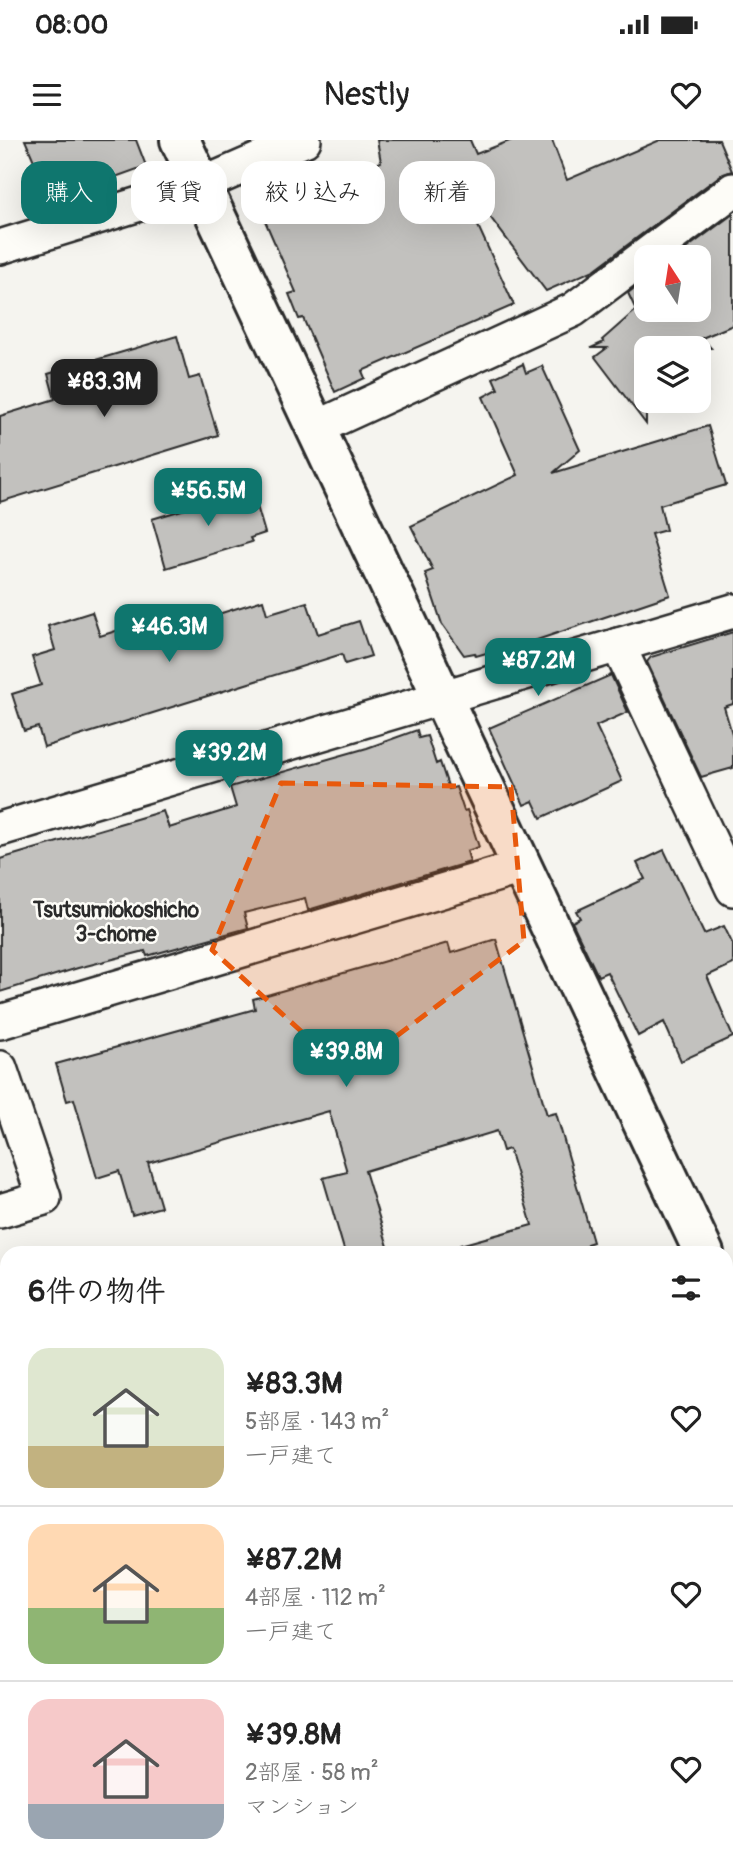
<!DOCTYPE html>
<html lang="ja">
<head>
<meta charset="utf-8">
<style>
	:root { --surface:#fff; --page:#f6f6f6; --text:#222; --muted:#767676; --line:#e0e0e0; --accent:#0f766e }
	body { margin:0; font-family:Pangolin,"Klee One",sans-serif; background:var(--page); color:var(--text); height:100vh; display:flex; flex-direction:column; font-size:26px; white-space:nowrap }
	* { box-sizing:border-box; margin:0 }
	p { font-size:23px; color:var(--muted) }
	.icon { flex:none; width:38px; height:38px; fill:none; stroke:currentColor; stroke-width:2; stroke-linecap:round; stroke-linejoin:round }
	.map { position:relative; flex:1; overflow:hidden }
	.drawer { position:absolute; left:0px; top:1106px; width:733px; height:625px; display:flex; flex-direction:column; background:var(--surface); border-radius:21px 21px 0 0; box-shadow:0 7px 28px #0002 }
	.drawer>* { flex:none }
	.top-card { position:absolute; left:21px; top:21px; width:691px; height:63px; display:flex; gap:14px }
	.needle { width:46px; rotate:348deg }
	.controls { position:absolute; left:634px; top:105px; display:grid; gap:14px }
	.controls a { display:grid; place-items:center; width:77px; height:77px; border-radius:14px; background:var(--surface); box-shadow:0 7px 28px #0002; font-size:35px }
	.price { position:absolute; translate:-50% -60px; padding:0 16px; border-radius:14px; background:var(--accent); color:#fff; font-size:23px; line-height:46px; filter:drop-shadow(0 2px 4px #0008) }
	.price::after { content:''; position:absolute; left:50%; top:42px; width:21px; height:16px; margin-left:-10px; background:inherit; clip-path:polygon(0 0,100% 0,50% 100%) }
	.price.active { background:#222; color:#fff }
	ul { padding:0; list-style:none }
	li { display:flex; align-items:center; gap:21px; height:175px; padding:0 28px }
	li+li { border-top:2px solid var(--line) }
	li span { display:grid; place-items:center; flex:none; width:196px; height:140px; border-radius:21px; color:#555 }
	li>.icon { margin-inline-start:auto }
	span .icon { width:84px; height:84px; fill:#fffc; stroke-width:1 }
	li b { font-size:30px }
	h2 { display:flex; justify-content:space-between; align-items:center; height:84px; padding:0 28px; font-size:30px }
	.tag { padding:0 24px; border-radius:21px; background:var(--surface); box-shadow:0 7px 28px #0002; font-size:24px; line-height:63px }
	.tag.active { background:var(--accent); color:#fff }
	.status { display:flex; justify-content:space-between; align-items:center; height:49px; padding:0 35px; background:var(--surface); direction:ltr }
	.status svg { height:19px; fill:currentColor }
	header { display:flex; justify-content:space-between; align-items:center; height:91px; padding:0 28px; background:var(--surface); font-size:32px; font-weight:600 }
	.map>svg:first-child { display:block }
</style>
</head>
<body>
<div class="status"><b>08:00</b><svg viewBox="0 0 49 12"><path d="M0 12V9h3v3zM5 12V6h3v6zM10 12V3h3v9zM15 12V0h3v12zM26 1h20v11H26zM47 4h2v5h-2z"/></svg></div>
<header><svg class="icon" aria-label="menu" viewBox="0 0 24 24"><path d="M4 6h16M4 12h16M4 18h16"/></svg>Nestly<svg class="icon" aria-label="heart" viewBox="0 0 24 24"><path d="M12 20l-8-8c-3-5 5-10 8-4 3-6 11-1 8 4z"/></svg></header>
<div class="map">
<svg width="733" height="1730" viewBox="0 0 733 1730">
	<rect width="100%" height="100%" fill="#f5f4ef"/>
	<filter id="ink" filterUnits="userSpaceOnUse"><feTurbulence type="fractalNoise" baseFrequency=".0143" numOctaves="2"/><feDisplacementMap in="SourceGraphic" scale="14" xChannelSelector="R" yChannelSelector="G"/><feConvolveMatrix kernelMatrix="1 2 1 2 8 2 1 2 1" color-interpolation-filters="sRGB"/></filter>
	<g filter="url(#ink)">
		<g fill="#d7d6d2" stroke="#81807e" stroke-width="2">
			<path d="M733,1282V1730H59L57,1724H726V1285Z"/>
			<path d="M7,1515V1605L0,1588V1517Z"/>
		</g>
		<g fill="#c2c1be" stroke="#2b2b2b" stroke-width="2">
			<path d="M25,0H136L146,26L68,54L62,42L46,49Z"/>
			<path d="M377,0H470L476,14L512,0H552L567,40L660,0H719L732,31L721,35L594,130L546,151L484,69L473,75L514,165L362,231L365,238L335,252L303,178L299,179L289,154L296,152L262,74L362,33L361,31L381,22Z"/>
			<path d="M733,74V185L702,198L711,208H646V284L595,217L607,208H591L604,202L602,200L636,170L628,153L646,139V184L676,170H698V117H675Z"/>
			<path d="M177,196L189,239L200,236L218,295L0,362V276L55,259L48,234Z"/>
			<path d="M523,224L526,233L542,226L580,310L553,333L708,286L726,345L660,365L666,390L651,394L670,455L525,504L524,502L476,516L475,513L464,515L442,484L425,433L433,430L411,386L518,335L483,257L498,249L493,238Z"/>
			<path d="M252,349L265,393L250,398L252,402L166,428L152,379Z"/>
			<path d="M263,460L267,474L307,462L318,494L359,481L371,516L345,524L342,514L44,607L38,587L24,591L12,554L41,545L32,517L55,510L48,486L92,472L100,496L192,467L196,481Z"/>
			<path d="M733,492V564L724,567L733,597V628L701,637L647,522L651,517Z"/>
			<path d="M611,535L628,572L596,586L622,641L541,678L533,661L524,665L489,588Z"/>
			<path d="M417,590L419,598L427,596L436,624L440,622L449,649L456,647L464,671L467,670L479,707L467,711L470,722L308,770L305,758L244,773L248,788L147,816L145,811L78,828L0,852V719L163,671L169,688L236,667L230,647L367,608Z"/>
			<path d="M664,710L704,794L724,786L733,805V824L707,836L733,897L681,921L664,882L638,896L607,832L598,836L572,782L580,778L576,771L645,739L637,723Z"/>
			<path d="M496,799L547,975L556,973L593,1102L587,1104L590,1113H461L460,1105L532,1085L509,1009L503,1011L497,991L365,1031L390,1113H345L323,1038L347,1032L329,971L148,1023L161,1067L132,1075L119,1031L97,1038L74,959L67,961L56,924L255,869L253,859L448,803L451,813Z"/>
		</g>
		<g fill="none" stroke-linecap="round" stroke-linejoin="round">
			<g stroke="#2b2b2b" stroke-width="38">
				<g id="street">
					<path d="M0,107L201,45L304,0"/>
					<path d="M314,289L573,170L733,50"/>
					<path d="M618,505L733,749"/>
					<path d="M0,689L733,471"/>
					<path d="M0,882L522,727"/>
					<path d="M0,928L44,1058L0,1071"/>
					<path d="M726,1280L733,1278"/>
					<path d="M0,1498L7,1496"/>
					<path d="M0,1679L7,1698"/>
					<path d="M16,1724L19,1730"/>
				</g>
			</g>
			<g stroke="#2b2b2b" stroke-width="44">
				<g id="secondary">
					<path d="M180,0L704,1113"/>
					<path d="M726,1160L733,1175"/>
				</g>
			</g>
			<use href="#street" stroke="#fdfcf7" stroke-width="33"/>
			<use href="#secondary" stroke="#fdfcf7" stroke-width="38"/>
		</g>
	</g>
	<path fill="#e8590c" fill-opacity="0.2" stroke="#e8590c" stroke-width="5" stroke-dasharray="14 9" stroke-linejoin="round" d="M281,643L511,647L524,801L347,933L212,810Z"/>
	<g text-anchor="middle" stroke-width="5" stroke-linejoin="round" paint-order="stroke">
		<g font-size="21" font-weight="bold" fill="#2b2b2b" stroke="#fdfcf7">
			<text x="116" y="777">Tsutsumiokoshicho<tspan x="116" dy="24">3-chome</tspan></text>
		</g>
	</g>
</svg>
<div class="controls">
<a><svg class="needle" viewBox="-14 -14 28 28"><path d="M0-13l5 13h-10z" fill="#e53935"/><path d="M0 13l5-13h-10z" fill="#767676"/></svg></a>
<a><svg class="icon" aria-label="layers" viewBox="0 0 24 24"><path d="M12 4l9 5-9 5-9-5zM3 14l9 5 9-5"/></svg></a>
</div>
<b class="price active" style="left:104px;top:279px">¥83.3M</b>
<b class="price" style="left:208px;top:388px">¥56.5M</b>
<b class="price" style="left:169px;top:524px">¥46.3M</b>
<b class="price" style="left:538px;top:558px">¥87.2M</b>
<b class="price" style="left:229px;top:650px">¥39.2M</b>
<b class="price" style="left:346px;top:949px">¥39.8M</b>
<div class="top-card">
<a class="tag active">購入</a>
<a class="tag">賃貸</a>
<a class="tag">絞り込み</a>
<a class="tag">新着</a>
</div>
<section class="drawer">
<h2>6件の物件<svg class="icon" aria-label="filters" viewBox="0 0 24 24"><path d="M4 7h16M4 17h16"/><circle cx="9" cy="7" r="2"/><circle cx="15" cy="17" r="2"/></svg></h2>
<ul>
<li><span style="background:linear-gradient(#dfe7d0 70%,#c2b280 0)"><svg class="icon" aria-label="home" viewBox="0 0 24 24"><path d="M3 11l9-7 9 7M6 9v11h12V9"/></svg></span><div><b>¥83.3M</b><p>5部屋 · 143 m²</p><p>一戸建て</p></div><svg class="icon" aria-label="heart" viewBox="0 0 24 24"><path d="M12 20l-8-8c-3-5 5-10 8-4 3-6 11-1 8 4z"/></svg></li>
<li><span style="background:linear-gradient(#ffd9b3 60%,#8fb573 0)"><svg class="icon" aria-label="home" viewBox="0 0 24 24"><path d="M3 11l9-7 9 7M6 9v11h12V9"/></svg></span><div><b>¥87.2M</b><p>4部屋 · 112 m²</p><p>一戸建て</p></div><svg class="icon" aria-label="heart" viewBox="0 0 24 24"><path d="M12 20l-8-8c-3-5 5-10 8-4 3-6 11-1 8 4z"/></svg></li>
<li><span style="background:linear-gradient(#f6c9c9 75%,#9aa5b1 0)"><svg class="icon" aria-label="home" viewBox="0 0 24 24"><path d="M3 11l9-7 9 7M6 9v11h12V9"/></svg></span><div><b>¥39.8M</b><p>2部屋 · 58 m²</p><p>マンション</p></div><svg class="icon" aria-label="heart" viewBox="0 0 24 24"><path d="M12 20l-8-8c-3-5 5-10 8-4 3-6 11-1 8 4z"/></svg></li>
</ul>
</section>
</div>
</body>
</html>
